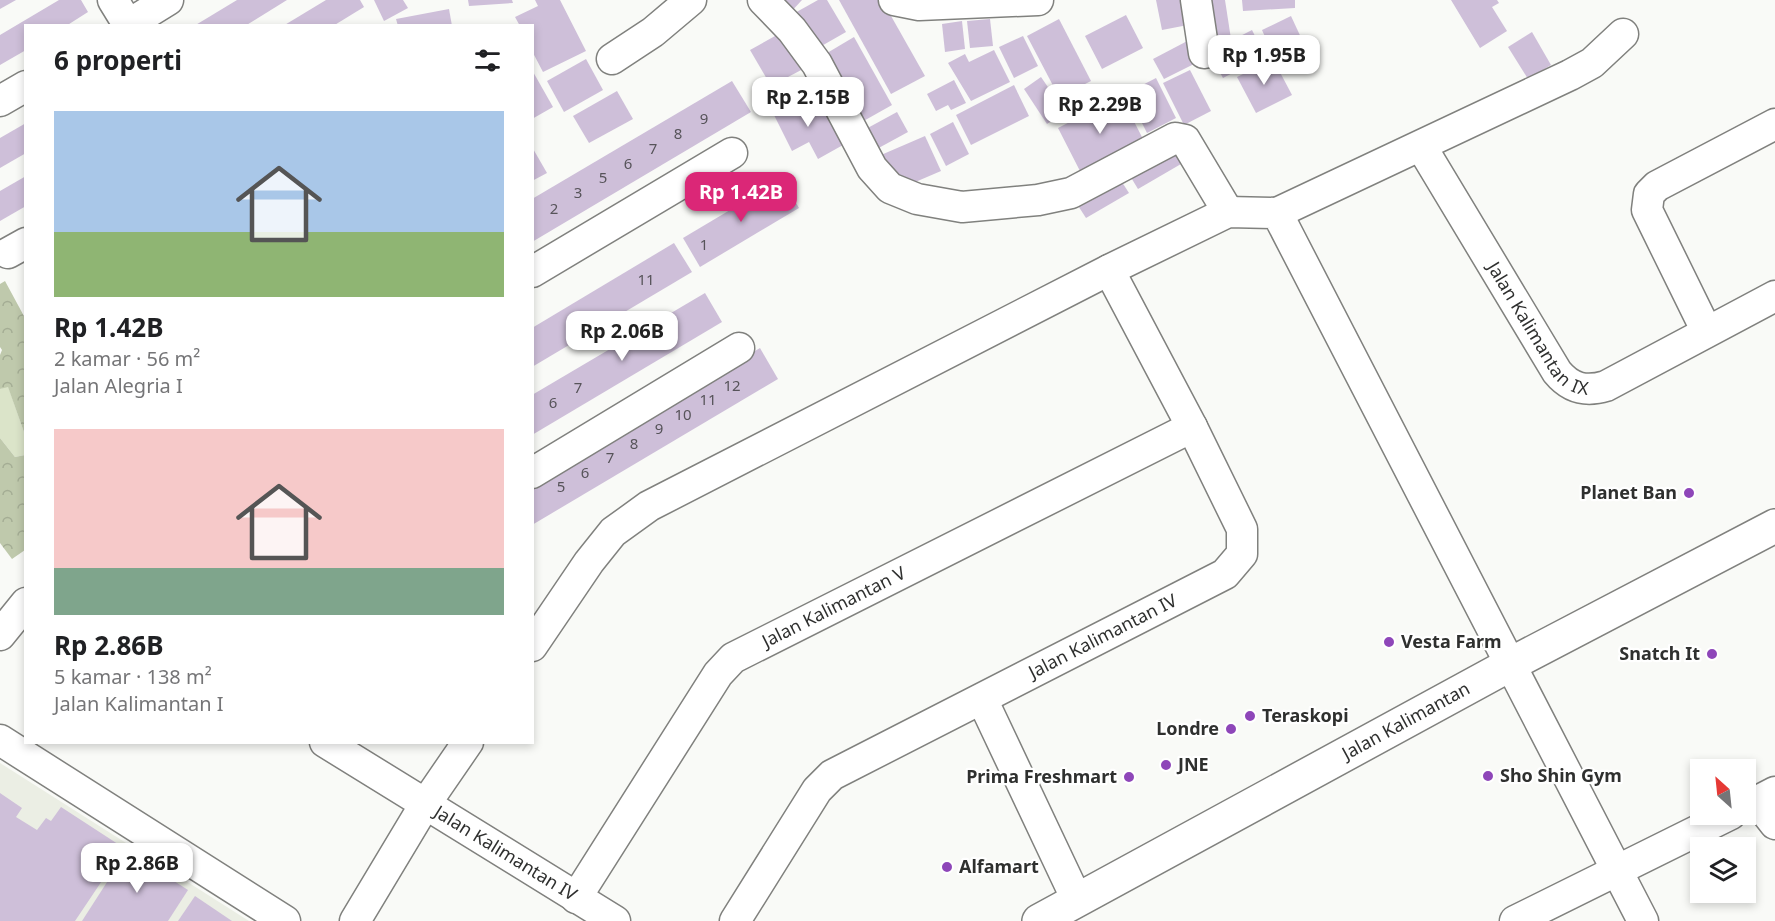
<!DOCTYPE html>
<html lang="id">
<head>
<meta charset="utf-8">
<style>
	:root { --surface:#fff; --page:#f2f2f2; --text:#202124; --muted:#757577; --accent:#db2777 }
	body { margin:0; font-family:"Noto Sans",sans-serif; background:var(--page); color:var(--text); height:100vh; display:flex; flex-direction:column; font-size:22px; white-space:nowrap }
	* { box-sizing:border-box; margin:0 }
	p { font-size:20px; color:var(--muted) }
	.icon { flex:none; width:33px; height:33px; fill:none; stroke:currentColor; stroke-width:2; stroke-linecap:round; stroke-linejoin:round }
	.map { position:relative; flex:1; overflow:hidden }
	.side { position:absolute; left:24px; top:24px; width:510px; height:720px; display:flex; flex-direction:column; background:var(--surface); border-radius:0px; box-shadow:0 3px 9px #0003 }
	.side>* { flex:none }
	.needle { width:39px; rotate:333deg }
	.tools { position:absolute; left:1690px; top:759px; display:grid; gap:12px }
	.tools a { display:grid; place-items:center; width:66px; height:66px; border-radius:0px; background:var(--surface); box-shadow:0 3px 9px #0003; font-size:30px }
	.price { position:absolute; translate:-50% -51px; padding:0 14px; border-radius:12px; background:#fff; color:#222; font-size:20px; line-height:39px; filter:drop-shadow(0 2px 3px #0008) }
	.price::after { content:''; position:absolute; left:50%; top:36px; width:18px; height:14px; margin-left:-9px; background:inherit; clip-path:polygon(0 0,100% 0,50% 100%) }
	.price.on { background:var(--accent); color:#fff }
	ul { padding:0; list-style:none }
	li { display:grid; align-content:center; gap:12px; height:318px; padding:0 30px }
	li span { display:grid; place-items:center; height:186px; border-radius:0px; color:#555 }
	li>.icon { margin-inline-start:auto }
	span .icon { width:108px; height:108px; fill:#fffc; stroke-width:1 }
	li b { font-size:26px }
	h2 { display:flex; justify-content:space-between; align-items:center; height:72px; padding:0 30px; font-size:26px }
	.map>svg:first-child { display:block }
</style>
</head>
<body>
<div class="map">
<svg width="1775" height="921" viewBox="0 0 1775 921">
	<defs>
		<pattern id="forest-crowns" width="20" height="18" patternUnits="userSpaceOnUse" patternTransform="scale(1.5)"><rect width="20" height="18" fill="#bfc9ac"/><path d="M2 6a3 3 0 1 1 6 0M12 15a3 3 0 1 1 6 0" fill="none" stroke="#a4ad94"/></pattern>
	</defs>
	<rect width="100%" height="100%" fill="#f9faf7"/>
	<path fill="#ebeee4" d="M0,763L249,921H0Z"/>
	<path fill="#dbe4c9" d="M8,386L25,435V455L15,457L0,438V389Z"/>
	<g fill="url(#forest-crowns)">
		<path d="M5,281L25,318V435L8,387L0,389V355L2,350L0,347V284Z"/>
		<path d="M0,438L15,457L25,455V550L12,559L0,543Z"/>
	</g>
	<g fill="#cebfd9">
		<path d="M0,0H16L0,9Z"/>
		<path d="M59,0H81L88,12L66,26H26V50L0,65V35Z"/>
		<path d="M237,0H287L245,26H194Z"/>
		<path d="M326,0H360L364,7L333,26H283Z"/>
		<path d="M374,0H403L408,8L384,21Z"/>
		<path d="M468,0H512L513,3L469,6Z"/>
		<path d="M535,0H560L586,51L543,72L532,51V26H520L515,17L538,6Z"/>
		<path d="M774,0H802L789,14Z"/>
		<path d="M818,0H827L846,32L818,48L793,14Z"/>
		<path d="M839,0H882L925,76L891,94Z"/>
		<path d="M1156,0H1188L1193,24L1162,30Z"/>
		<path d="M1199,0H1225L1231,39L1207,44Z"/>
		<path d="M1242,0H1295V8L1243,11Z"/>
		<path d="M1451,0H1497L1499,3L1492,7L1507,31L1480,48Z"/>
		<path d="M449,9L452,26H398L396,19Z"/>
		<path d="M1126,15L1143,48L1102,69L1085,36Z"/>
		<path d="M1291,16L1304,44L1274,57L1262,30Z"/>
		<path d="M990,19L993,46L970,48L967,21Z"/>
		<path d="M1059,19L1091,81L1059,97L1027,36Z"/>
		<path d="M962,21L965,49L945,52L942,24Z"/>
		<path d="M1252,30L1265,56L1223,78L1209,52Z"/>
		<path d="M784,31L805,68L771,86L750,50Z"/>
		<path d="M1532,32L1551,65L1528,79L1508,47Z"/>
		<path d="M1023,36L1038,66L1014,78L999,47Z"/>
		<path d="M854,37L892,105L860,123L822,56Z"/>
		<path d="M1193,38L1204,59L1164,79L1153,59Z"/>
		<path d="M994,50L1010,82L971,101L948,63L965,54L969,62Z"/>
		<path d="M586,59L603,90L564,112L547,81Z"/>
		<path d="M1273,59L1292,95L1256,113L1237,77Z"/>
		<path d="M532,70L553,107L532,119Z"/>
		<path d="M1190,70L1211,111L1184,125L1163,83Z"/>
		<path d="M1041,77L1065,112L1047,124L1024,89Z"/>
		<path d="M1156,78L1176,118L1147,133L1127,93Z"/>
		<path d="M954,80L966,103L951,110L948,105L936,111L927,94Z"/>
		<path d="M732,81L751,112L532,242V199Z"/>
		<path d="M1014,85L1029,116L971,145L956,115Z"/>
		<path d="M617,91L633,119L589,143L573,116Z"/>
		<path d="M804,99L809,109L820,103L843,145L818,159L809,142L792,151L774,115Z"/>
		<path d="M1124,102L1143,139L1080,171L1058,128L1091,111L1095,117Z"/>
		<path d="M897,112L908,132L875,150L864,130Z"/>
		<path d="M953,122L969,154L946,166L930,134Z"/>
		<path d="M26,123V153L0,168V138Z"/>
		<path d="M925,136L941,171L906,186L893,182L881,155Z"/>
		<path d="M1170,145L1181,164L1138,189L1127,171Z"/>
		<path d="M532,147L547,173L532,181Z"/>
		<path d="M26,176V206L0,221V191Z"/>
		<path d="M1118,176L1129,193L1086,218L1075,201Z"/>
		<path d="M782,179L799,208L700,267L683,238Z"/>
		<path d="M674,243L692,272L532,367V328Z"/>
		<path d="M705,293L722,322L532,435V395Z"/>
		<path d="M760,348L778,379L532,525V483Z"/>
		<path d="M0,793L22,808L16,817L37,830L46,818L51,821L61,807L124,848L75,921H0Z"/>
		<path d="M127,851L188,890L168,921H82Z"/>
		<path d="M195,896L232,921H178Z"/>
	</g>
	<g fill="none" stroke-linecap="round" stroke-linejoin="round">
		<g stroke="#80817e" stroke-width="33">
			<g id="minor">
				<path d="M113,0L129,26"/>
				<path d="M763,0L792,30L817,64L872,168L890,188L917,199L962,207L1038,200L1071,193L1175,138L1185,140L1228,212"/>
				<path d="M894,0L919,5L1038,0"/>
				<path d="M1196,0L1204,53"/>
				<path d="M126,26L168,0"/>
				<path d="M612,59L653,32L691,0"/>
				<path d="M0,101L26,86"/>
				<path id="s1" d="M1421,146L1557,372C1571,389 1586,392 1606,386L1775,296"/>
				<path d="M1277,213L1570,75L1592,63L1623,34"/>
				<path d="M8,253L26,243"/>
				<path d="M532,272L732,153"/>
				<path d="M1706,330L1647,210L1649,194L1657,186L1775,124"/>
				<path d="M532,473L739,348"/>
				<path d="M0,635L26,603"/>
				<path d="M532,646L589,562L613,532L649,506L1109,270L1228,212L1277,213L1643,921"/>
				<path d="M982,699L1077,900"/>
				<path d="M0,740L285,921"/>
				<path id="s2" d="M325,742L615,921"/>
				<path d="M1757,801L1775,824"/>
				<path d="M1746,807L1775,792"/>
				<path id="s3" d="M576,898L718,674L733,658L1192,427"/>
				<path d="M355,921L424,806L468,742"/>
				<path id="s4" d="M735,921L817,790L832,775L1225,574L1242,554V529L1192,427L1109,270"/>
				<path d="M1515,921L1731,814"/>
			</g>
		</g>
		<g stroke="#80817e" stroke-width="36">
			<g id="tertiary">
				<path id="s5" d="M1039,921L1511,664L1775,526"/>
			</g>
		</g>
		<use href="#minor" stroke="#fff" stroke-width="30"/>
		<use href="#tertiary" stroke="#fff" stroke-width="33"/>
	</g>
	<g fill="#8e46b9" stroke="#fff" stroke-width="2">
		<circle cx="1689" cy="493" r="6"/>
		<circle cx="1389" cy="642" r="6"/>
		<circle cx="1712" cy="654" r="6"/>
		<circle cx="1250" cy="716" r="6"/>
		<circle cx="1231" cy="729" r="6"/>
		<circle cx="1166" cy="765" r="6"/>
		<circle cx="1488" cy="776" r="6"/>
		<circle cx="1129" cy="777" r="6"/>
		<circle cx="947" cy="867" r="6"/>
	</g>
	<g text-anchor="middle" stroke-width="4.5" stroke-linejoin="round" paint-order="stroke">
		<g font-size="15" fill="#57545a">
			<text x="704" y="124">9</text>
			<text x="678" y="139">8</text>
			<text x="653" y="154">7</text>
			<text x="628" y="169">6</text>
			<text x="603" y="183">5</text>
			<text x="578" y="198">3</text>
			<text x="554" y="214">2</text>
			<text x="704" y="250">1</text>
			<text x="646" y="285">11</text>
			<text x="732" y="391">12</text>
			<text x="578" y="393">7</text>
			<text x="708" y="405">11</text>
			<text x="553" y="408">6</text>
			<text x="683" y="420">10</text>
			<text x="659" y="434">9</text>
			<text x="634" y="449">8</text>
			<text x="610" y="463">7</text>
			<text x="585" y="478">6</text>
			<text x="561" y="492">5</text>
		</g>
		<g font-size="18" fill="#2f302f" stroke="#fff">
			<text dy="6" stroke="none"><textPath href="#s1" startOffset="219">Jalan Kalimantan IX</textPath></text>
			<text dy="6" stroke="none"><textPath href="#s3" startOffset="400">Jalan Kalimantan V</textPath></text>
			<text dy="6" stroke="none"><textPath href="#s4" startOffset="480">Jalan Kalimantan IV</textPath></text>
			<text dy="6" stroke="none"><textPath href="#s5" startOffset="418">Jalan Kalimantan</textPath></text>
			<text dy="6" stroke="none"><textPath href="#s2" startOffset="212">Jalan Kalimantan IV</textPath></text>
		</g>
		<g font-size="18" font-weight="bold" fill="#2f302f" stroke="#fff" text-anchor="start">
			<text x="1677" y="499" text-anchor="end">Planet Ban</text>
			<text x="1401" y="648">Vesta Farm</text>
			<text x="1700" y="660" text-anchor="end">Snatch It</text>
			<text x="1262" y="722">Teraskopi</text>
			<text x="1219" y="735" text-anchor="end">Londre</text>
			<text x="1178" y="771">JNE</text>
			<text x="1500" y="782">Sho Shin Gym</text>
			<text x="1117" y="783" text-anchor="end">Prima Freshmart</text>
			<text x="959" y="873">Alfamart</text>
		</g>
	</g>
</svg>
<div class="tools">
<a><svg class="needle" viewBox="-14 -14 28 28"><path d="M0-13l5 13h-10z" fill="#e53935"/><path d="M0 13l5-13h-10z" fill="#757577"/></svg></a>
<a><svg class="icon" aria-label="layers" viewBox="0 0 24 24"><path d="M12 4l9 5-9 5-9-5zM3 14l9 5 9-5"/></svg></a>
</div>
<b class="price" style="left:1264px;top:86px">Rp 1.95B</b>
<b class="price" style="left:808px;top:128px">Rp 2.15B</b>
<b class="price" style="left:1100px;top:135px">Rp 2.29B</b>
<b class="price on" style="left:741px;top:223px">Rp 1.42B</b>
<b class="price" style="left:622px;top:362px">Rp 2.06B</b>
<b class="price" style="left:137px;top:894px">Rp 2.86B</b>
<section class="side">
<h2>6 properti<svg class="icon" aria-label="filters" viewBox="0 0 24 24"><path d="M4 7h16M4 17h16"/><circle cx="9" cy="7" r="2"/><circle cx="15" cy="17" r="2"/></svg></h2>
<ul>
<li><span style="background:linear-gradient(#a9c7e8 65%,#8fb573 0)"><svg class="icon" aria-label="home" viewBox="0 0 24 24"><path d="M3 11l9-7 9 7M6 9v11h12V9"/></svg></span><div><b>Rp 1.42B</b><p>2 kamar · 56 m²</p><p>Jalan Alegria I</p></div></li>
<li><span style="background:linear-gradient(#f6c9c9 75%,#7fa58c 0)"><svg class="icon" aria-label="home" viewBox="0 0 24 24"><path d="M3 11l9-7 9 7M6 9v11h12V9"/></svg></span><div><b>Rp 2.86B</b><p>5 kamar · 138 m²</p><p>Jalan Kalimantan I</p></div></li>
</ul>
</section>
</div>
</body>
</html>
